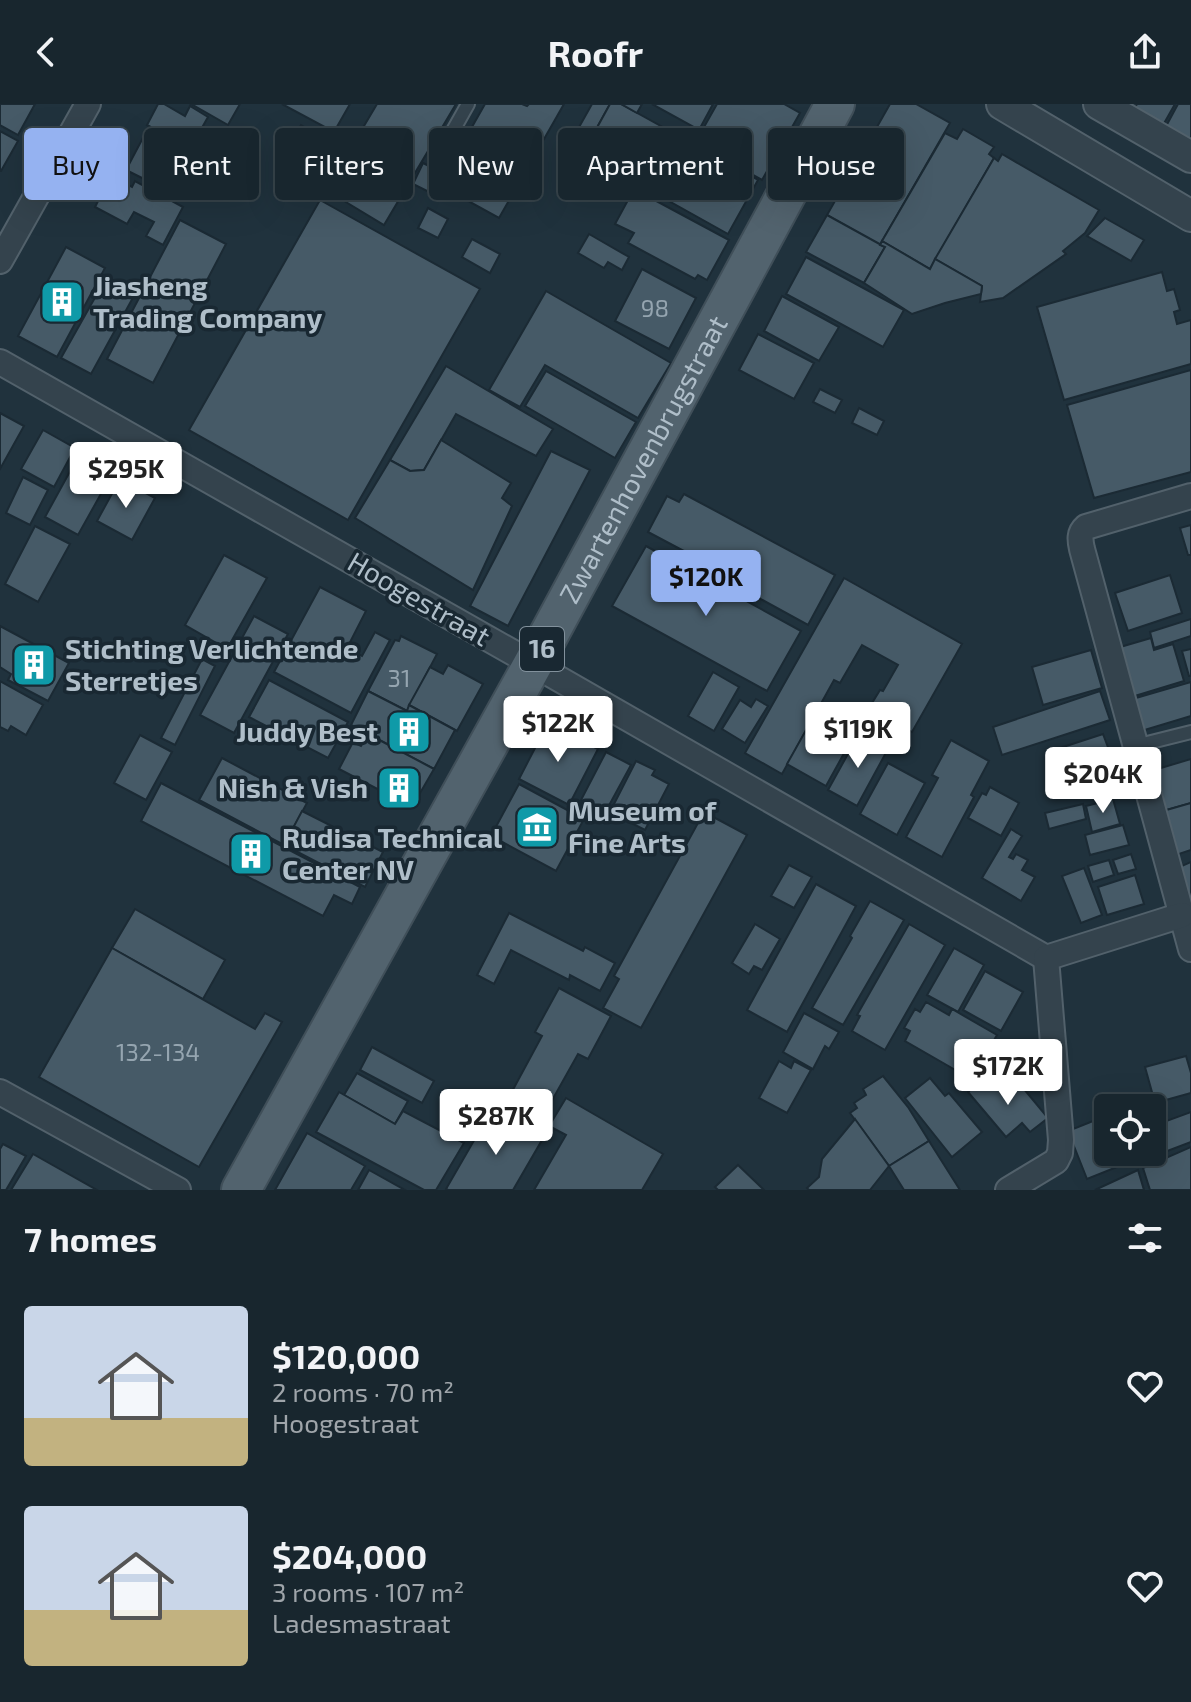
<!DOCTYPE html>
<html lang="en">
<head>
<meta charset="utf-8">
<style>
	:root { --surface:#18262e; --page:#25323a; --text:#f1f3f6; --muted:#9fa5aa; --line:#36434a; --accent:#95b2f1 }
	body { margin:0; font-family:"Exo 2",sans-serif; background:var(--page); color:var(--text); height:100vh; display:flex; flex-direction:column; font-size:30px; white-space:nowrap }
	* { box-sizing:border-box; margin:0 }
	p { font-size:26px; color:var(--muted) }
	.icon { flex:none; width:44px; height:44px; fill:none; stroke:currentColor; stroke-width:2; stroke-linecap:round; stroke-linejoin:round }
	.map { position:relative; height:1086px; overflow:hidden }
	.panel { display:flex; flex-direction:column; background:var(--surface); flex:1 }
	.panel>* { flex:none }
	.guide { position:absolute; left:24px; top:24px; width:1144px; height:72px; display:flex; gap:16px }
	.buttons { position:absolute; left:1094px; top:990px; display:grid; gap:16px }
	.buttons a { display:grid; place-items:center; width:72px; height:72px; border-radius:8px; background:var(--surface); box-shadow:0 8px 32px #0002,0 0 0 2px var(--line); font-size:40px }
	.price { position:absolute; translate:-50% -68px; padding:0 18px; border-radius:8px; background:#fff; color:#222; font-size:26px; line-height:52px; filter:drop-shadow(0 2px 4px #0008) }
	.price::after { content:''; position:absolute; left:50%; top:48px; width:24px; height:18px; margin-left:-12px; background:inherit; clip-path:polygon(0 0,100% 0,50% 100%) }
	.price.current { background:var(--accent); color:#111 }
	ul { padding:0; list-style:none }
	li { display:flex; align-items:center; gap:24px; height:200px; padding:0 24px }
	li span { display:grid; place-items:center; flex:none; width:224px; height:160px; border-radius:8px; color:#555 }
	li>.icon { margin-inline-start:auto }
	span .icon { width:96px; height:96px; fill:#fffc; stroke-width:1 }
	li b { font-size:34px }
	h2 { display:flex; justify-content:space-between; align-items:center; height:96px; padding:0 24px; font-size:34px }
	.pill { padding:0 28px; border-radius:8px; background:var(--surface); box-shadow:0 8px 32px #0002,0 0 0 2px var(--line); font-size:28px; line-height:72px }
	.pill.current { background:var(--accent); color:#111 }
	header { display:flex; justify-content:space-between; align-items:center; height:104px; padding:0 24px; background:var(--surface); font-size:36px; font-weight:700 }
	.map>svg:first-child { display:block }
</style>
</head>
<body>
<header><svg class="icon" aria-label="back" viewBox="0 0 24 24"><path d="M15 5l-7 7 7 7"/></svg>Roofr<svg class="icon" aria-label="share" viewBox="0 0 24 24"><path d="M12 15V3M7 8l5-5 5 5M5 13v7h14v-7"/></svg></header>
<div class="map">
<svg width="1191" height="1086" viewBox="0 0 1191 1086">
	<rect width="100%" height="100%" fill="#20323d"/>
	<g fill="#465a67" stroke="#1b2a34" stroke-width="2">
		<path d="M0,0H35L18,31L0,21Z"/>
		<path d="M158,0H164L185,12L190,2L208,13L199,29L191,25L182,40L147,21Z"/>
		<path d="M191,0H240L228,21Z"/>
		<path d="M282,0H350L334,28Z"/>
		<path d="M377,0H456L384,121L326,86Z"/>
		<path d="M485,0H522L527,2L529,0H564L499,114L439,81Z"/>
		<path d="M592,0H610L583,49L569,41Z"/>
		<path d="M610,0H621L758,76L728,130L583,49Z"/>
		<path d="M621,0H642L637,9Z"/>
		<path d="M652,0H713L699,26Z"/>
		<path d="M717,0H784L800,9L762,76L695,39Z"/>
		<path d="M890,0H916L950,19L880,141L827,111Z"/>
		<path d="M1137,0H1175L1158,30L1129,14Z"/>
		<path d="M1178,0H1191V41L1164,26Z"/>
		<path d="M301,21L334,40L315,72L282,53Z"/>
		<path d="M205,25L229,37L218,58L195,46Z"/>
		<path d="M963,25L994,43L989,50L994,54L930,165L882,137L945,29L957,35Z"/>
		<path d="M0,27L18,37L1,67H0Z"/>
		<path d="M146,28L192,51L172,89L126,66Z"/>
		<path d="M235,44L251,51L241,72L225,64Z"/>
		<path d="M1002,50L1099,106L1085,129L1063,147L1066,150L1003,194L980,198L982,182L935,155L994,54L998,57Z"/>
		<path d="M423,59L439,67L429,88L413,80Z"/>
		<path d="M209,60L235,74L223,95L204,85L206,81L199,77Z"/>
		<path d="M111,72L132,83L135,77L183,103L163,141L146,132L154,118L134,108L127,120L95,103Z"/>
		<path d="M634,85L729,136L707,176L698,171L695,175L628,139L634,129L615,120Z"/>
		<path d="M320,96L480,185L348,416L189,326Z"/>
		<path d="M428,104L448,115L438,134L418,124Z"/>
		<path d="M827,111L885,143L864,179L806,148Z"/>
		<path d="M1105,114L1144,136L1131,157L1087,132Z"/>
		<path d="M180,116L226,140L153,279L107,255Z"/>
		<path d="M589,130L629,153L622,166L608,158L604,164L578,149Z"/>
		<path d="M472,135L500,150L490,169L462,153Z"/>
		<path d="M882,137L930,165L935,155L982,182L981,190L945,199L912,210L864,179L885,143L880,141Z"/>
		<path d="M66,143L105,164L57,253L18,232Z"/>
		<path d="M806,153L904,206L883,243L786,190Z"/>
		<path d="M642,165L696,194L669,245L615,217Z"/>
		<path d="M1162,168L1167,187L1174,185L1180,206L1174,208L1177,220L1191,216V260L1064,296L1037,203Z"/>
		<path d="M106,174L135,190L91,270L61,254Z"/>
		<path d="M546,187L671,259L638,314L545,261L520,303L489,286Z"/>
		<path d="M782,192L839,223L819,257L764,227Z"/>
		<path d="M758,230L814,259L794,295L739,266Z"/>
		<path d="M446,262L553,325L536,352L456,310L424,366L410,367L390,356Z"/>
		<path d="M1191,266V368L1094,394L1067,301Z"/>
		<path d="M546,267L636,318L615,354L525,302Z"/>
		<path d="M820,285L842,296L835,309L813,298Z"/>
		<path d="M859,304L884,317L877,331L852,319Z"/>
		<path d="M0,309L24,322L0,365Z"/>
		<path d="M43,326L75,344L54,383L21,365Z"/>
		<path d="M441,336L511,379L502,394L512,402L473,486L355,414L390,356L410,367L424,366Z"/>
		<path d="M551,347L590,366L508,522L470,502Z"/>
		<path d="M79,351L112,370L78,431L45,413Z"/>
		<path d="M23,373L48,386L30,421L6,409Z"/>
		<path d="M120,375L155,394L132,436L97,417Z"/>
		<path d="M684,390L835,471L808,521L726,476L729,471L648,428L667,392L679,398Z"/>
		<path d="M1191,421V451H1188L1180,424Z"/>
		<path d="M35,422L70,440L38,498L5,480Z"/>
		<path d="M646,442L801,527L767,587L612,502Z"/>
		<path d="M224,451L267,474L227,545L185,521Z"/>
		<path d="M1170,471L1182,509L1128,527L1115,489Z"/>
		<path d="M844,474L962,540L912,628L869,604L880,586L883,587L898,561L862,541L840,579L834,576L782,670L745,649Z"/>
		<path d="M320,483L366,507L347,544L362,552L375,528L390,536L351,609L274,568Z"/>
		<path d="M254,512L288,530L234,629L200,611Z"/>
		<path d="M1191,515V532L1154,544L1150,528Z"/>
		<path d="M0,522L69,559L48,597L8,576L11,570L0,563Z"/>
		<path d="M401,532L437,550L407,607L368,587L395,536L399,537Z"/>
		<path d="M1151,534L1154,546L1173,540L1184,577L1125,595L1110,546Z"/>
		<path d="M1191,545V572H1189L1182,547Z"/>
		<path d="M1091,546L1102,584L1043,601L1032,563Z"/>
		<path d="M202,555L215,562L175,641L161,634Z"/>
		<path d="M448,561L483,580L457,627L409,601L430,563L443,570Z"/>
		<path d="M713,568L739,583L714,627L688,612Z"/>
		<path d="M269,576L348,618L328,654L249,613Z"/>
		<path d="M0,577L43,601L26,631L11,622L8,627L0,623Z"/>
		<path d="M1191,578V612L1138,628L1129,596Z"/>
		<path d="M368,587L407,607L409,601L455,626L434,665L351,621Z"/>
		<path d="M1100,587L1110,616L1002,651L993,623Z"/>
		<path d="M756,595L768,602L745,639L722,625L740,596L751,603Z"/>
		<path d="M819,603L858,624L826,682L787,660Z"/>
		<path d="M548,619L598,645L569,701L519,675Z"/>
		<path d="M368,630L434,665L412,703L339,665L353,638L361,642Z"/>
		<path d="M859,630L888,645L857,702L828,686Z"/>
		<path d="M1103,630L1112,654L1065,669L1057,645Z"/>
		<path d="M140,631L172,648L146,696L114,679Z"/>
		<path d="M951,636L989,657L971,691L974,693L942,753L906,733L938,674L932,671Z"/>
		<path d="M606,648L631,661L600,718L587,711L592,702L581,696Z"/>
		<path d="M222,654L307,699L284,741L199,696Z"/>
		<path d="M1191,655V699L1156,709L1144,669Z"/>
		<path d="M636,657L655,666L652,671L669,680L645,726L625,716L628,710L613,702Z"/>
		<path d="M888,659L925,679L897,731L860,710Z"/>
		<path d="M161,679L360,783L352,800L334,791L323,812L141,717Z"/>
		<path d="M519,680L584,715L556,767L491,732Z"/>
		<path d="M990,683L1019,699L1001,732L968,714L982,689L986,691Z"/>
		<path d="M1113,695L1120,720L1092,728L1086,702Z"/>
		<path d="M1191,699V746L1167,754L1156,709Z"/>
		<path d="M1083,700L1086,715L1049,725L1045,709Z"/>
		<path d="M302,707L383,748L365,783L284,741Z"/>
		<path d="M704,708L747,731L641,924L603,904L619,875L614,872Z"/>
		<path d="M1123,721L1129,741L1090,751L1085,731Z"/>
		<path d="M1011,725L1022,732L1009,753L1013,755L1016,750L1028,756L1022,766L1035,773L1021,797L982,774Z"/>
		<path d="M1131,750L1136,765L1118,770L1113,756Z"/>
		<path d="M1109,756L1114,771L1093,778L1088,762Z"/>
		<path d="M1191,758V788L1188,790L1177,764Z"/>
		<path d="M789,761L812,773L794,804L771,792Z"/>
		<path d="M1084,764L1102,811L1081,819L1062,772Z"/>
		<path d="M1135,771L1144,800L1107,811L1098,783Z"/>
		<path d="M816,780L856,802L787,928L747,906Z"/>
		<path d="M870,797L904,816L843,921L812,904L852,834L850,832Z"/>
		<path d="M135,805L225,856L203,895L112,844Z"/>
		<path d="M509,809L583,847L585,843L615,859L600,887L570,871L569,876L511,846L494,880L477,871Z"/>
		<path d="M755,820L780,835L762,866L754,862L749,870L732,859Z"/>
		<path d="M909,820L945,841L885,946L852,927L860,912L857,911Z"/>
		<path d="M112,844L255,925L265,909L282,918L199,1063L39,973Z"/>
		<path d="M954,844L984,861L958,908L927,891Z"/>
		<path d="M985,867L1023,888L1001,927L963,906Z"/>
		<path d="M559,884L611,912L588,955L578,950L536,1025L502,1006L542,932L535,928Z"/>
		<path d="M926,898L949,911L952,905L997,931L971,975L905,937L910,927L904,924L915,905L920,908Z"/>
		<path d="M804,909L839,928L829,945L825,942L813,965L783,948Z"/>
		<path d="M372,943L434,977L422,999L360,966Z"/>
		<path d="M1186,952L1191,969V989L1155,999L1145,963Z"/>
		<path d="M779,957L791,964L794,957L811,966L787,1009L759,994Z"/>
		<path d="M357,969L408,997L395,1020L344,991Z"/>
		<path d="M988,971L1004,991L1019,979L1048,1014L1030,1028L1022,1019L1006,1033L968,988Z"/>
		<path d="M883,972L908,1003L929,1037L889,1062L850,1009L857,1004L854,999L866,991L863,985Z"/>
		<path d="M930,974L945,992L949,989L982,1028L952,1053L905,994Z"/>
		<path d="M339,988L395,1020L403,1007L464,1039L436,1086H424L316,1028Z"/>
		<path d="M566,994L663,1050L642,1086H534L566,1031L549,1022Z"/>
		<path d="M491,1007L542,1036L513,1086H448L446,1085Z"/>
		<path d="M1191,1008V1038L1149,1054L1147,1048H1152V1018L1153,1022Z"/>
		<path d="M1108,1011V1048H1145L1147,1051L1087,1075L1068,1027Z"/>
		<path d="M855,1015L889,1062L870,1086H809L807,1084L819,1073L822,1055Z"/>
		<path d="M307,1029L365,1062L351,1086H275Z"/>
		<path d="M929,1037L960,1086H904L889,1062Z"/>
		<path d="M3,1040L26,1052L6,1086H0V1045Z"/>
		<path d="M1191,1043V1086H1150L1143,1064Z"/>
		<path d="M33,1050L97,1086H11Z"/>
		<path d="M738,1061L764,1086H718L715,1083Z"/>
		<path d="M369,1066L405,1086H358Z"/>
		<path d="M1138,1066L1144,1086H1095Z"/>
	</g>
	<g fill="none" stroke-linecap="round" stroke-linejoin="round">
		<g stroke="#52616b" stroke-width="16">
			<g id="service">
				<path d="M441,48L468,0"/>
				<path d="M1135,642L1191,628"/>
			</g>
		</g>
		<g stroke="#52616b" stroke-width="28">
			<g id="minor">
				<path d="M0,157L88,0"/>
				<path d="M0,258L533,560L1046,854"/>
				<path d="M1191,392L1086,423C1079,429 1080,436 1082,445L1191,845"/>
				<path d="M0,988L178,1086"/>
				<path d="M1008,1086L1056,1057L1060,1049L1061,1036L1046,854L1182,811"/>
			</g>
		</g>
		<g stroke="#52616b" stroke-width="34">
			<g id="tertiary">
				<path d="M1002,0L1191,112"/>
				<path d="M1099,0L1191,53"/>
			</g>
		</g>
		<g stroke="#404f59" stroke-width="42">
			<g id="primary">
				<path id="s1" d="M241,1086L533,560L835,0"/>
			</g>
		</g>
		<use href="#service" stroke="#34434d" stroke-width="12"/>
		<use href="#minor" stroke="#34434d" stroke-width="24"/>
		<use href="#tertiary" stroke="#34434d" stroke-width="30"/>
		<use href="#primary" stroke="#52636e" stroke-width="38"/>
	</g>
	<defs>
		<g id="building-square" transform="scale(2.3)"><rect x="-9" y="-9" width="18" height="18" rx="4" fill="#0f9aa8" stroke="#192832"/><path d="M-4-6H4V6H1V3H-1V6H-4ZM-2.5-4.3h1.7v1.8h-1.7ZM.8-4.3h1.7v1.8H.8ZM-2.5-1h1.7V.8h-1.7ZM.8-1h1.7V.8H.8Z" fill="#fff"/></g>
		<g id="museum-square" transform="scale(2.3)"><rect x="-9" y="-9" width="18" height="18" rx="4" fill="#0f9aa8" stroke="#192832"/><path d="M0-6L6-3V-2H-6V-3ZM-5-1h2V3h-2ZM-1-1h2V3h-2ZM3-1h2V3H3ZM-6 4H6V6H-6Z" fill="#fff"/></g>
	</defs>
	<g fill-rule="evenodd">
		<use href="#building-square" x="62" y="198"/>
		<use href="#building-square" x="34" y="561"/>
		<use href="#building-square" x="409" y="628"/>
		<use href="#building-square" x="399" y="684"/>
		<use href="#museum-square" x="537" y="723"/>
		<use href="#building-square" x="251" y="750"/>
	</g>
	<g text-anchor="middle" stroke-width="7" stroke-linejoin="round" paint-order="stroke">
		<g font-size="24" fill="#95a5b0">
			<text x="655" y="213">98</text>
			<text x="399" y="583">31</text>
			<text x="158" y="957">132-134</text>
		</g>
		<rect fill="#192832" stroke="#82919c" stroke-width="2" x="520" y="523" width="44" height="44" rx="6"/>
		<g font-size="26" font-weight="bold" fill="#afbec9">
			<text x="542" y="554">16</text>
		</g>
		<g font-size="28" font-weight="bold" fill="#afbec9" stroke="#192832" text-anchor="start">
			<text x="93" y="192">Jiasheng<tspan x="93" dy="32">Trading Company</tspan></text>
			<text x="65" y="555">Stichting Verlichtende<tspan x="65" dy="32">Sterretjes</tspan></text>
			<text x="378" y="638" text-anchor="end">Juddy Best</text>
			<text x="368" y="694" text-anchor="end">Nish &amp; Vish</text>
			<text x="568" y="717">Museum of<tspan x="568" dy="32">Fine Arts</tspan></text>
			<text x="282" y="744">Rudisa Technical<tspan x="282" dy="32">Center NV</tspan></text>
		</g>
		<g font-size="28" fill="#afbec9" stroke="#192832">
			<text dy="10" stroke="none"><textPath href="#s1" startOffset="834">Zwartenhovenbrugstraat</textPath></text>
			<text transform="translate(419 495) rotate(30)" y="10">Hoogestraat</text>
		</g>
	</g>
</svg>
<div class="buttons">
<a><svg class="icon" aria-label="locate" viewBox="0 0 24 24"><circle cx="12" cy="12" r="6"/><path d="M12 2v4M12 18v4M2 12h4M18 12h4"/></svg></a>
</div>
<b class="price" style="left:126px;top:406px">$295K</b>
<b class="price current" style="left:706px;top:514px">$120K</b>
<b class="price" style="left:558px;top:660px">$122K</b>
<b class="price" style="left:858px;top:666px">$119K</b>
<b class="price" style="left:1103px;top:711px">$204K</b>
<b class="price" style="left:1008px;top:1003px">$172K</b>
<b class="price" style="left:496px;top:1053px">$287K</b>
<div class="guide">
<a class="pill current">Buy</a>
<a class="pill">Rent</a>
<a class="pill">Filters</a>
<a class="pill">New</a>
<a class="pill">Apartment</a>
<a class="pill">House</a>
</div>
</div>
<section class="panel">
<h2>7 homes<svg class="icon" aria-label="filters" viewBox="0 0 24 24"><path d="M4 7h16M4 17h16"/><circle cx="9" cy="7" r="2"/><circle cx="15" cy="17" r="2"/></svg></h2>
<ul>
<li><span style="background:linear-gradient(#c9d6e8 70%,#c2b280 0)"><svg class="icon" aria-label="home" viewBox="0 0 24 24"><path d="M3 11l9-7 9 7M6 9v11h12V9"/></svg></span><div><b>$120,000</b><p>2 rooms · 70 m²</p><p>Hoogestraat</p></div><svg class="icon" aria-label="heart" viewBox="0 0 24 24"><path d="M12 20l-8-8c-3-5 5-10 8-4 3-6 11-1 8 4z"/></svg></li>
<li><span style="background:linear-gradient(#c9d6e8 65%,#c2b280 0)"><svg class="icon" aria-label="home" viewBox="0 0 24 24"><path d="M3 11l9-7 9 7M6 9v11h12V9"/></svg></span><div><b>$204,000</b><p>3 rooms · 107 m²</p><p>Ladesmastraat</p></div><svg class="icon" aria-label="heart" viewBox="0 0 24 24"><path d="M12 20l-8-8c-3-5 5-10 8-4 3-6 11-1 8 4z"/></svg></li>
</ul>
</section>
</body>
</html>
